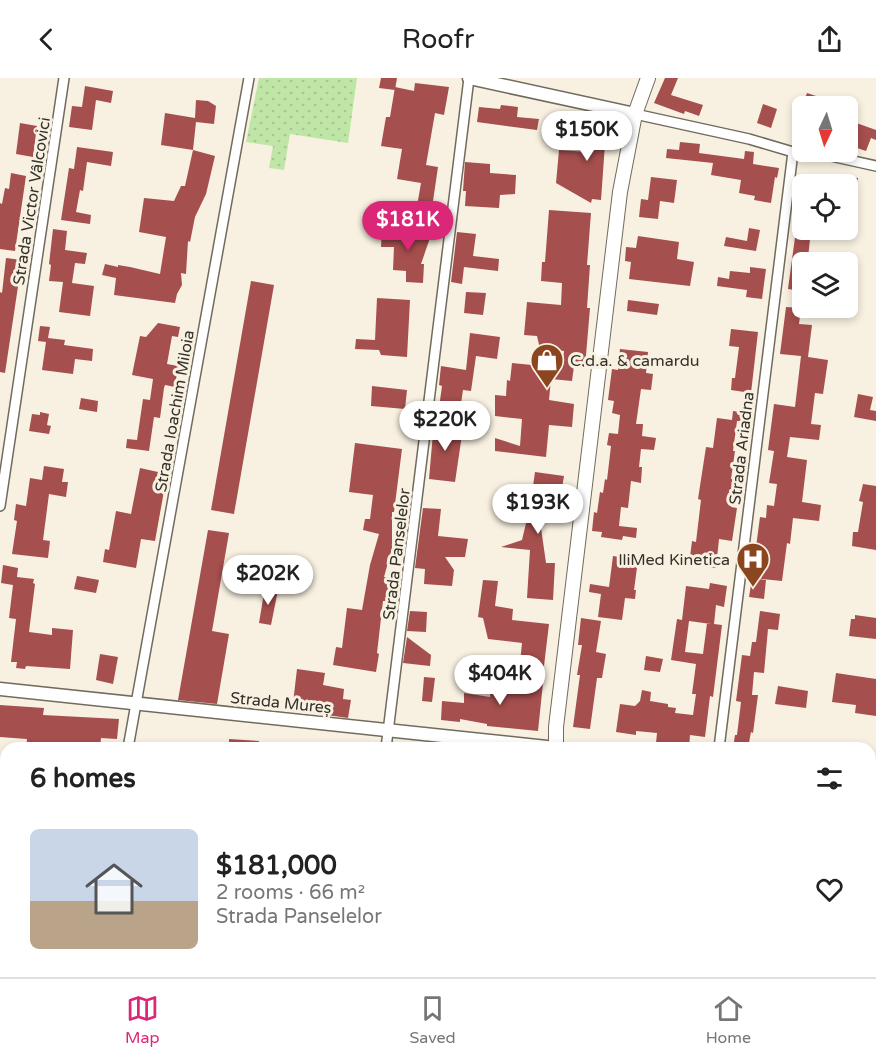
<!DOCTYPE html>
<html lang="en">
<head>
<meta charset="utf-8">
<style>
	:root { --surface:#fff; --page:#f2f2f2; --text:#222; --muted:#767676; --line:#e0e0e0; --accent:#db2777 }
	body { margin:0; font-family:"Varela Round",sans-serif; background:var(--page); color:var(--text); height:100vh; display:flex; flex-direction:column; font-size:22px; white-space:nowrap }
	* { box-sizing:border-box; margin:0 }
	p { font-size:20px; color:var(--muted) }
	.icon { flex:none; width:33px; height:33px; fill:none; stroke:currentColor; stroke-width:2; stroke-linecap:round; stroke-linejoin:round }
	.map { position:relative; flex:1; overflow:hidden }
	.sheet { position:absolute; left:0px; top:664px; width:876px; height:236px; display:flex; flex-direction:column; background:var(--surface); border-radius:18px 18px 0 0; box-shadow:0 3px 9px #0003 }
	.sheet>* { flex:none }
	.needle { width:39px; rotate:184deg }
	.controls { position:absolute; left:792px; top:18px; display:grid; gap:12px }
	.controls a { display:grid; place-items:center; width:66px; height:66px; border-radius:9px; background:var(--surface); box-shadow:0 3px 9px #0003; font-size:30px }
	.price { position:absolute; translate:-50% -51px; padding:0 14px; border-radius:21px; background:#fff; color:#222; font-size:20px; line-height:39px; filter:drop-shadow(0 2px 3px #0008) }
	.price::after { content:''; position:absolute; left:50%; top:36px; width:18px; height:14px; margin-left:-9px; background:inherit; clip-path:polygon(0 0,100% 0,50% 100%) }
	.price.selected { background:var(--accent); color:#fff }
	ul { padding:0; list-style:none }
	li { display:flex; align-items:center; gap:18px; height:150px; padding:0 30px }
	li span { display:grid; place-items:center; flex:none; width:168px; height:120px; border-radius:9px; color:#555 }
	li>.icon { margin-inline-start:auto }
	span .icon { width:72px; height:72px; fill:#fffc; stroke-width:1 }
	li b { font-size:26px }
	h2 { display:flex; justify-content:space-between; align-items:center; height:72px; padding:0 30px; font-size:26px }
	header { display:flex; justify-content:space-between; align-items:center; height:78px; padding:0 30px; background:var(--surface); font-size:27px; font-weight:600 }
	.tab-bar { display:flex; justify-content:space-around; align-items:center; height:84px; border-top:2px solid var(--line); background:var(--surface); font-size:16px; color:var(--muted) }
	.tab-bar a { display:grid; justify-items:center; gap:3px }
	.tab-bar .selected { color:var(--accent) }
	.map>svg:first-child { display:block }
</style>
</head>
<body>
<header><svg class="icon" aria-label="back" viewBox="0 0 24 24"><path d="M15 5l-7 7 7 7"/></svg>Roofr<svg class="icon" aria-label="share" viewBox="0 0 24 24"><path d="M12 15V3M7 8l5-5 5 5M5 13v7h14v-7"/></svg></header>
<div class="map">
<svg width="876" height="899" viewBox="0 0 876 899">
	<defs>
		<pattern id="grass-dots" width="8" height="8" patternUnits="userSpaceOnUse" patternTransform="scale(1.5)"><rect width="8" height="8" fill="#bfe6a7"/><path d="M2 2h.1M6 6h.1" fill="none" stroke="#a5c690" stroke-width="1.8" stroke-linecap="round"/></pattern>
	</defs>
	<rect width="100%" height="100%" fill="#f8f1e1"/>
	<path fill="url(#grass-dots)" d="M259,0H357L348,65L290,56L284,92L269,90L273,68L246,64Z"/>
	<g fill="#a54f4e" fill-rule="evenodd">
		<path d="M381,0H397L395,12L379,10Z"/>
		<path d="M665,0H678L671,17L703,27L699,38L685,33L684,36L654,25Z"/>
		<path d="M415,5L449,9L444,37L435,35L426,87L438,89L432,130L417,128L421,105L397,101L402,71L381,68L386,39H390L395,9L414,13Z"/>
		<path d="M85,8L113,13L111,25L96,22L92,52L69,49L72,28L82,29Z"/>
		<path d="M807,15L843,27V28H802Z"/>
		<path d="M196,22L208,23L216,28L214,46L196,44L193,72L161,67L165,35L195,40Z"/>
		<path d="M763,26L777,31L771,50L757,45Z"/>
		<path d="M501,27L518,29L517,39L539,41L537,52L477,44L479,29L500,31Z"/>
		<path d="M592,38L616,40L613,67L605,66L601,122L592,121L591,125L556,105L559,72L588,74Z"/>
		<path d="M848,42L876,52V62L871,60L866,73L848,67Z"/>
		<path d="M20,45L37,48L33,79L16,76Z"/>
		<path d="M680,64L700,66L699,75L744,81L745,73L754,74L753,86L779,90L777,100L775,99L771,125L754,122L755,118L739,115L741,102L711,97L713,85L666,80L667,71L679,72Z"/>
		<path d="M77,69L113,74L111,88L87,84L83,113L80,112L76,134L91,137L90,146L61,142L69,90L74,91Z"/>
		<path d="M193,72L215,78L206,116L195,139L190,164L188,163L186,196L181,195L182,207L177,216L175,225L114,217L116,200L102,197L105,186L118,189V187L130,189L160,196L166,159L139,154L144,120L174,123L181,108H185Z"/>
		<path d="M465,84L490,86V95L516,97L515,116L500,117L499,130L465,128L466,113H463Z"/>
		<path d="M11,95L26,98L15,173L0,171V125L2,126L5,110L9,111Z"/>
		<path d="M806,96L846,101V106H805Z"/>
		<path d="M651,99L677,102L674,125L660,123L658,141L639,139L641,121L648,122Z"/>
		<path d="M848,99L858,100L856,117L848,116Z"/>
		<path d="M549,132L591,135L587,187H590L587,230H590L585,289L574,288L572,303L551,301L549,322L574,326L572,349L549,347L546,379L495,373V360L520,368L522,341L495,338V317L506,318L507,302L510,303L512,285L562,290L564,273L540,271L537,258L524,257L527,224L561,227L562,205L541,203L542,184H545Z"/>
		<path d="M749,150L760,152L756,173L724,168L726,159L747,163Z"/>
		<path d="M53,151L67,153L65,172L87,175L85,186L75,185L72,205L94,208L90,238L59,234L63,204L49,203L51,187L49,186Z"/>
		<path d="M382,152L432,154L421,186H424L423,205L406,204V193L393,192L394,169H381Z"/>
		<path d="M796,152H811L808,180H802V213L788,211Z"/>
		<path d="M457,154L476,156L473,178L499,181L498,193L464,189L462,206L451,204Z"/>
		<path d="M638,158L679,164L677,181L694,184L690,208L629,201L631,184L625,183L626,169L636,170Z"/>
		<path d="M6,180L22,182L5,295L0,294V214L2,215Z"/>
		<path d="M750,189L766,191L762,221L746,219L747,212L717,208L718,199L729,201L730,193L750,195Z"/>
		<path d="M251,203L274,207L234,436L211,432Z"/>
		<path d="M466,214L486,215L483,237L464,235Z"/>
		<path d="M377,220L410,222L407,279L381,277L379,272L355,271L356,261L375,262Z"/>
		<path d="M628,222L659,226L657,237L627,233Z"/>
		<path d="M786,229L801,230L799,246L812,247L808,279L828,282L823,316L815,315L811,346L821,347L819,362L790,359L787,379L807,382L802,424L821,427L819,443L793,440L790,466L787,465L782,503L761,501L765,470L756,469L760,439L766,440L767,427L774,428L777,406L769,405L774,373L768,372L774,326L795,329L801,278L780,276Z"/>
		<path d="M158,245L180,249L178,259L172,258L167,286L178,288L175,309L165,307L164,310L160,340L154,339L149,373L126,370L127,361L137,362L143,321L150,322L153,301L132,297L140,258L146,259Z"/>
		<path d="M40,248L50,249L48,260L65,262L64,267L93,271L92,283L75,281L73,296L42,292L46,264L38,263Z"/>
		<path d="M731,251L758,254L751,315L731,312L732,300H735L739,269L729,268Z"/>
		<path d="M470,255L500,259L497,281L476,278L471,313L463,312L459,339L438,337L442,308L439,307L441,288L466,292Z"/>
		<path d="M620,271L648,274L646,295L653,296L651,312L641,311L636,346H643L642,358L656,360L654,372L641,371L639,389H642L641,405L631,403L628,430L621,429L619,448L637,450L636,460L623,458L622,462L601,459L602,454L592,453L594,434L597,435L600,414L603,415L605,401L607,402L611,368L607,367L609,355L618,356L620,337L612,335L614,323L608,322L612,291L618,292Z"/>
		<path d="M372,308L407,312L405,331L371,328Z"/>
		<path d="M858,316L873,319L870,332L876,333V343L854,339Z"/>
		<path d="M81,320L98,323L97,334L79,331Z"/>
		<path d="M733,333L748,335L747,344L737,343L733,373H735L731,401H735L731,429L737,430L732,463L719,461L716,490L689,487L692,463L696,464L701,422L698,421L706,369L713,370L717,340L732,342Z"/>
		<path d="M40,334L49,336L47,347L51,348L49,356L29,353L32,336L40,337Z"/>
		<path d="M437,342L463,350L455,404L429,401L433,355H435Z"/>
		<path d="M355,365L402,371L394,434H392V470L384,499L390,500L386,523H383L377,575L379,576L376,594L333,587L336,569L342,570L347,530L362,532L370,487L379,456L363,452L365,441H370L373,417L349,414Z"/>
		<path d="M44,388L64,391L62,404H68L66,419L49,416L43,462L50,463L48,480L12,476L17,443L14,442L16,426L26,428L30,400L42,402Z"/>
		<path d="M140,390L158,394L155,411L164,413L155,463L141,461L136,490L103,484L105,471L109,472L116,433L131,436Z"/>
		<path d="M535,394L564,398L561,416L550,414L546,444L540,443L546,485H555L553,522L527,520L530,472L501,469L522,462L527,441H521L518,421L531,422Z"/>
		<path d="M863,406L876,408V472L852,468L853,454H858L863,424L859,423Z"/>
		<path d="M423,430L441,431L438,458L468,461L465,479H445L454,492L452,508L424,506L425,491L415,490Z"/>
		<path d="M208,452L229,455L212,553L229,556L217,626L178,622Z"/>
		<path d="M613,478L638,482L634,512H636L635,521L625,520L622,542L598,539L601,516L589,514L590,506L609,509Z"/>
		<path d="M3,487L18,490L17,499L34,501L33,505L35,506L29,554L52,557V550L73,552L70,591L26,588L25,591L16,590L17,584H11L16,541L9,540L13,507L1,505Z"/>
		<path d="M77,498L99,502L96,515L74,511Z"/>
		<path d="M752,500L766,502L764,521L749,519Z"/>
		<path d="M483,502L498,503L495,528L513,531L512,542L549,546L544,588L520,585L522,565L488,561L483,540L478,539Z"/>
		<path d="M710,505L727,508L724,529L716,527L714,546L722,547L713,619L710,618L705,659L690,657L689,670L656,665L657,655L636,653V657L616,654L620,626L635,628L640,623L642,612L651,614L650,623L668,626V629L676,630L675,635L693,637L696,616H692L696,586L671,582L677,541L682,542L686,508L709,511ZM689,543L711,546L707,545L703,576L685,574Z"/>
		<path d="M265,509L278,512L271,547L259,545Z"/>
		<path d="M410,533L427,534L426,554L407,553Z"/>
		<path d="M760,533L780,536L778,552L768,551L764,595L754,594L752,617H758L753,655L751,654L748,670H733L735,657H737L741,624L736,623L742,577L750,578L752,564H756Z"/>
		<path d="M855,537L876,540V561L849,558L851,541H855Z"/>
		<path d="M581,540L601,543L596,574L606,576L602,600H597L590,651L573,649L580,597H577L582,567H578Z"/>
		<path d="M407,559L431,577L430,588L403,585Z"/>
		<path d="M100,576L118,579L113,606L96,602Z"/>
		<path d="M646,578L663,581L660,594L644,592Z"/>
		<path d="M297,591L325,595L323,607L344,611L343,621L351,622L348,640L327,637L328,630L293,625Z"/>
		<path d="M836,595L876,601V638L855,635L856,627L832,624Z"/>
		<path d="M424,599L435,600L432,624L422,623Z"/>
		<path d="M492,600L543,605L538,653L487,648V646L460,641V644L441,642L442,623L464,625V615L490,619Z"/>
		<path d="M778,608L808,613L806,630L775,626Z"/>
		<path d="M0,627L44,630L43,637L119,641L117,661L101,660L100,670H26L27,661L0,659Z"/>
		<path d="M229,661L259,663L258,670H229Z"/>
	</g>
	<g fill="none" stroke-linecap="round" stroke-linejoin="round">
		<g stroke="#706b5c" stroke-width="12">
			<g id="minor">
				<path d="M635,36L749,61L793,74L831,78L876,88"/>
				<path d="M0,428L64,0"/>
				<path d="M128,670L249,0"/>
				<path d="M386,670L469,0"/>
				<path d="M719,670L793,74"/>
				<path d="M870,721L876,722"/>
				<path d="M0,781L6,782"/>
				<path d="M870,800L876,750"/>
				<path d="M94,899L95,894"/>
				<path d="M345,899L346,894"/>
				<path d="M691,899L692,894"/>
				<path d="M858,899L859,894"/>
			</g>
		</g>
		<g stroke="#706b5c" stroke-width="15">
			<g id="tertiary">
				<path d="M469,0L635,36"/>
				<path d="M0,611L556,670"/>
			</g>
		</g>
		<g stroke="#706b5c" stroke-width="16">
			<g id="secondary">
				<path d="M556,670V649L620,114L635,36L648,0"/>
				<path d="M523,899L524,894"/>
			</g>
		</g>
		<use href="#minor" stroke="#fff" stroke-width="9"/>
		<use href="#tertiary" stroke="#fff" stroke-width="12"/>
		<use href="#secondary" stroke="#fff" stroke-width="14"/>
	</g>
	<defs>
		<g id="shop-pin" transform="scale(1.725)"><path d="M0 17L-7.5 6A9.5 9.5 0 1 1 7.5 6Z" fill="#8b451f" stroke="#f8f1e1"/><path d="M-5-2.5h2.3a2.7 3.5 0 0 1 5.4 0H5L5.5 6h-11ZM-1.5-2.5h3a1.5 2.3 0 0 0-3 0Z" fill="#fff"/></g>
		<g id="hospital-pin" transform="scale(1.725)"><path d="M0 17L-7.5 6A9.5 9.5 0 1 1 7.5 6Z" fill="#8b451f" stroke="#f8f1e1"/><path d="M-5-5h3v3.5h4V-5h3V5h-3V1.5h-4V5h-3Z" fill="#fff"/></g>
	</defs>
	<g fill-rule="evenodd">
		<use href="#shop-pin" x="547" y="282"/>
		<use href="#hospital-pin" x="753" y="481"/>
	</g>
	<g text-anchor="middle" stroke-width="6" stroke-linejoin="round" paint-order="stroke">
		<g font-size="16" fill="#33312a" stroke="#f8f1e1">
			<text transform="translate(31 123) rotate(-81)" y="6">Strada Victor Vâlcovici</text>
			<text transform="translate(174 333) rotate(-80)" y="6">Strada Ioachim Miloia</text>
			<text transform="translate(741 370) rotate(-83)" y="6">Strada Ariadna</text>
			<text transform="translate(396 476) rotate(-83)" y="6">Strada Panselelor</text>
			<text transform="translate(281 624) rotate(6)" y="6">Strada Mureș</text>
		</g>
		<g font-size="16" fill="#33312a" stroke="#f8f1e1" text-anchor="start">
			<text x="570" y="288">C.d.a. &amp; camardu</text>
			<text x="730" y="487" text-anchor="end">IliMed Kinetica</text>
		</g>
	</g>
</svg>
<div class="controls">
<a><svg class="needle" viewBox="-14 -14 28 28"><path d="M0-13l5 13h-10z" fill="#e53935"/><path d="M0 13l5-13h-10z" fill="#767676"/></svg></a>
<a><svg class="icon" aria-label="locate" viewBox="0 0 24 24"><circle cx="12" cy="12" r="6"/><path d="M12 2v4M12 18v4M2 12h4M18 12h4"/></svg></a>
<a><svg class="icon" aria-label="layers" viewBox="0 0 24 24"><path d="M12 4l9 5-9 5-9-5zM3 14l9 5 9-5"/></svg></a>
</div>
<b class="price" style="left:587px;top:84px">$150K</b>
<b class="price selected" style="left:408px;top:174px">$181K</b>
<b class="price" style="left:445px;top:374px">$220K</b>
<b class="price" style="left:538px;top:457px">$193K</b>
<b class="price" style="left:268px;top:528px">$202K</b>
<b class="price" style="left:500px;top:628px">$404K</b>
<section class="sheet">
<h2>6 homes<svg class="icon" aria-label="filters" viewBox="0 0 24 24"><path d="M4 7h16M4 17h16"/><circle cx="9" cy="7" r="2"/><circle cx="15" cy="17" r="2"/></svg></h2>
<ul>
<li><span style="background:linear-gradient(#c9d6e8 60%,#b9a48a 0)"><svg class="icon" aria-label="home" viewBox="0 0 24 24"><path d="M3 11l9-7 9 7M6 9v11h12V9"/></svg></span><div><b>$181,000</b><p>2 rooms · 66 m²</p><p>Strada Panselelor</p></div><svg class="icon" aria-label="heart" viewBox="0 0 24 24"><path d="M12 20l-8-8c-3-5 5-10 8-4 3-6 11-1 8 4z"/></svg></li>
</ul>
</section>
</div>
<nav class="tab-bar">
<a class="selected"><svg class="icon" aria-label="map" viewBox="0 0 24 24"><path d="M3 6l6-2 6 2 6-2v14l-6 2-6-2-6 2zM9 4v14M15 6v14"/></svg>Map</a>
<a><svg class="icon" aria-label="saved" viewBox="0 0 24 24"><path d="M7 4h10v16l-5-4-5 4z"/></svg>Saved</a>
<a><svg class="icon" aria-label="home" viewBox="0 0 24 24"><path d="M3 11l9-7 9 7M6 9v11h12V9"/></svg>Home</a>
</nav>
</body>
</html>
